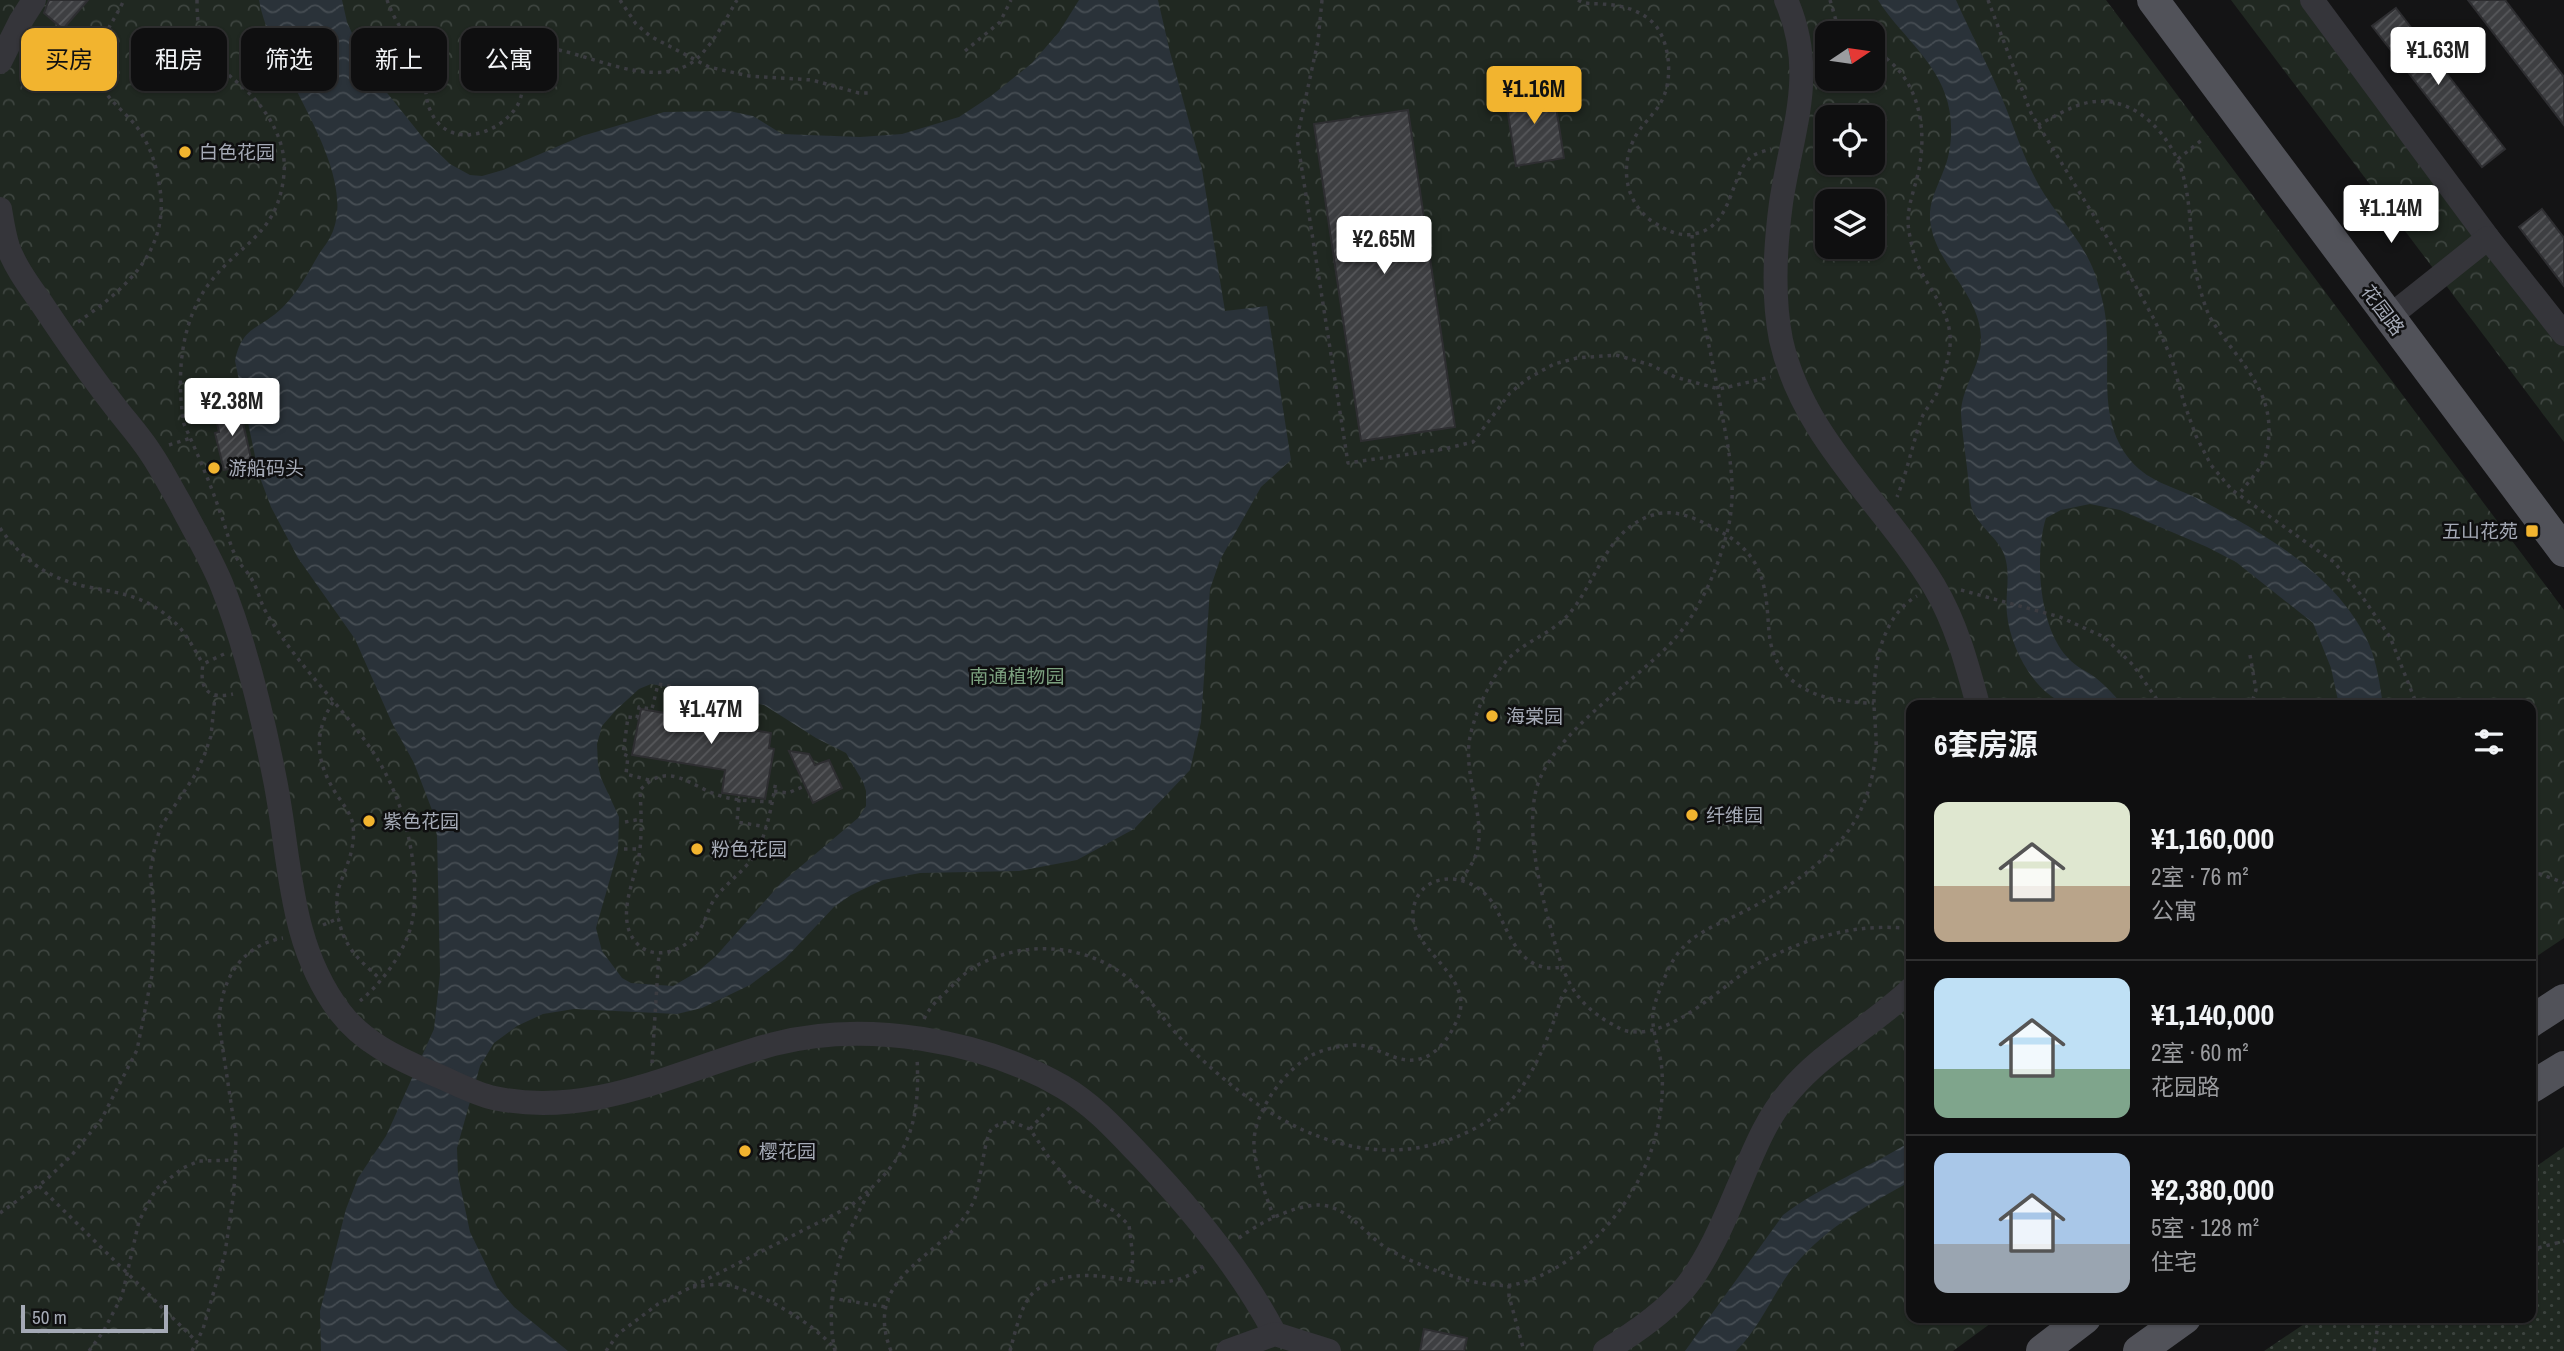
<!DOCTYPE html>
<html lang="zh">
<head>
<meta charset="utf-8">
<style>
	:root { --surface:#0f0f10; --page:#181819; --text:#f1f3f6; --muted:#9b9c9f; --line:#2f2f30; --accent:#f2b42f }
	body { margin:0; font-family:"Archivo Narrow","Noto Sans SC",sans-serif; background:var(--page); color:var(--text); height:100vh; display:flex; flex-direction:column; font-size:26px; white-space:nowrap }
	* { box-sizing:border-box; margin:0 }
	p { font-size:23px; color:var(--muted) }
	.icon { flex:none; width:38px; height:38px; fill:none; stroke:currentColor; stroke-width:2; stroke-linecap:round; stroke-linejoin:round }
	.map { position:relative; flex:1; overflow:hidden }
	.drawer { position:absolute; left:1906px; top:700px; width:630px; height:623px; display:flex; flex-direction:column; background:var(--surface); border-radius:14px; box-shadow:0 2px 5px #0004,0 0 0 2px var(--line) }
	.drawer>* { flex:none }
	.guide { position:absolute; left:21px; top:28px; width:665px; height:63px; display:flex; gap:14px }
	.needle { width:46px; rotate:77deg }
	.fabs { position:absolute; left:1815px; top:21px; display:grid; gap:14px }
	.fabs a { display:grid; place-items:center; width:70px; height:70px; border-radius:14px; background:var(--surface); box-shadow:0 2px 5px #0004,0 0 0 2px var(--line); font-size:35px }
	.scale { position:absolute; left:21px; bottom:18px; width:147px; box-sizing:border-box; padding-left:7px; border:4px solid #a5aab6; border-top:0; font-size:19px; line-height:24px; white-space:nowrap; color:#a5aab6; -webkit-text-stroke:5px #0f0f10; paint-order:stroke }
	.price { position:absolute; translate:-50% -60px; padding:0 16px; border-radius:7px; background:#fff; color:#222; font-size:23px; line-height:46px; filter:drop-shadow(0 2px 4px #0008) }
	.price::after { content:''; position:absolute; left:50%; top:42px; width:21px; height:16px; margin-left:-10px; background:inherit; clip-path:polygon(0 0,100% 0,50% 100%) }
	.price.selected { background:var(--accent); color:#111 }
	ul { padding:0; list-style:none }
	li { display:flex; align-items:center; gap:21px; height:175px; padding:0 28px }
	li+li { border-top:2px solid var(--line) }
	li span { display:grid; place-items:center; flex:none; width:196px; height:140px; border-radius:14px; color:#555 }
	li>.icon { margin-inline-start:auto }
	span .icon { width:84px; height:84px; fill:#fffc; stroke-width:1 }
	li b { font-size:30px }
	h2 { display:flex; justify-content:space-between; align-items:center; height:84px; padding:0 28px; font-size:30px }
	.pill { padding:0 24px; border-radius:14px; background:var(--surface); box-shadow:0 2px 5px #0004,0 0 0 2px var(--line); font-size:24px; line-height:63px }
	.pill.selected { background:var(--accent); color:#111 }
	.map>svg:first-child { display:block }
</style>
</head>
<body>
<div class="map">
<svg width="2564" height="1351" viewBox="0 0 2564 1351">
	<defs>
		<pattern id="grass-dots" width="8" height="8" patternUnits="userSpaceOnUse" patternTransform="scale(1.75)"><rect width="8" height="8" fill="#202821"/><path d="M2 2h.1M6 6h.1" fill="none" stroke="#3d443f" stroke-width="1.8" stroke-linecap="round"/></pattern>
		<pattern id="park-crowns" width="20" height="18" patternUnits="userSpaceOnUse" patternTransform="scale(1.75)"><rect width="20" height="18" fill="#202821"/><path d="M2 6a3 3 0 1 1 6 0M12 15a3 3 0 1 1 6 0" fill="none" stroke="#3d443f"/></pattern>
		<pattern id="water-waves" width="16" height="10" patternUnits="userSpaceOnUse" patternTransform="scale(1.75)"><rect width="16" height="10" fill="#2a3239"/><path d="M0 5q4-4 8 0t8 0" fill="none" stroke="#464d53"/></pattern>
		<pattern id="building-hatch" width="6" height="6" patternUnits="userSpaceOnUse" patternTransform="scale(1.75)"><rect width="6" height="6" fill="#3e3f42"/><path d="M-1 1l2-2M0 6l6-6M5 7l2-2" fill="none" stroke="#57585b"/></pattern>
	</defs>
	<rect width="100%" height="100%" fill="#141415"/>
	<path fill="url(#grass-dots)" d="M2564,1147V1351H2264L2313,1318H2530L2531,1170Z"/>
	<g fill="url(#park-crowns)" fill-rule="evenodd">
		<path d="M0,0H2106L2564,610V938L2531,960L2530,705H1911V1318H1998L1953,1351H0ZM1827,33H1872V79H1827ZM1827,117H1872V163H1827ZM1827,201H1872V247H1827Z"/>
		<path d="M2231,0H2319L2564,324V442Z"/>
	</g>
	<g fill="url(#water-waves)" fill-rule="evenodd">
		<path d="M259,0H342L347,22L368,69L424,139L450,164L470,175L482,176L503,170L582,136L664,112L729,111L753,116L782,134L860,137L902,134L959,117L991,96L1032,63L1059,32L1079,0H1158L1170,52L1202,169L1225,311L1267,306L1291,460L1261,487L1220,560L1210,589L1201,722L1190,770L1134,829L1077,860L1019,871L920,873L883,880L851,895L834,907L785,959L750,985L702,1008L677,1014L574,1009L543,1014L517,1026L494,1043L480,1066L457,1148L458,1175L470,1232L497,1287L514,1307L568,1351H321L320,1311L346,1209L358,1178L386,1136L434,1029L440,974L437,836L432,810L414,763L392,723L355,639L298,558L271,507L259,475L235,361C242,325 260,330 283,307C298,292 308,273 319,254C324,247 330,239 333,231C358,165 270,67 259,0ZM651,684L764,705L816,738L846,753L863,782L866,791V806L858,818L781,883L715,957L697,972L673,986L631,983L622,978L602,951L596,928L618,851L619,817L601,778L598,765L597,744L602,726L616,710L639,689Z"/>
		<path d="M1878,0H1956C1970,32 1987,63 2001,96C2012,121 2020,149 2033,174C2048,206 2075,231 2090,262C2096,274 2100,290 2103,303C2115,354 2094,411 2127,456C2146,482 2173,486 2199,499C2262,532 2338,575 2369,644C2377,663 2380,685 2383,705H2339L2331,668L2313,623L2236,562L2207,547L2120,510L2090,504L2061,510L2046,518C2034,556 2039,630 2069,659C2076,667 2087,671 2096,678C2106,686 2114,695 2123,705C2108,705 2077,709 2065,704C2033,691 2010,647 2007,614C2005,597 2010,578 2006,561C2002,540 1980,529 1972,509C1969,499 1970,487 1968,477C1966,456 1962,435 1961,414C1961,387 1982,365 1981,338C1980,290 1928,260 1930,212C1931,198 1938,185 1943,172C1953,149 1954,118 1945,94C1933,58 1898,32 1878,0Z"/>
		<path d="M1911,1141V1181C1868,1205 1826,1227 1794,1266C1773,1293 1760,1328 1736,1351H1685L1783,1215C1823,1185 1869,1168 1911,1141Z"/>
	</g>
	<g fill="url(#building-hatch)" stroke="#2e2e31" stroke-width="2">
		<path d="M49,0H88L63,29L44,13Z"/>
		<path d="M2468,0H2505L2564,77V125Z"/>
		<path d="M2396,8L2505,149L2482,167L2372,26Z"/>
		<path d="M1553,87L1564,158L1516,166L1505,94Z"/>
		<path d="M1408,110L1455,427L1361,441L1314,124Z"/>
		<path d="M2542,209L2564,238V286L2519,227Z"/>
		<path d="M239,405L252,463L224,470L215,433L219,432L214,411Z"/>
		<path d="M716,700L750,705L746,729L771,733L769,748L774,749L765,799L722,793L725,770L632,755L641,709L712,721Z"/>
		<path d="M789,751L809,754L815,765L829,760L842,788L813,803Z"/>
		<path d="M1424,1329L1467,1338L1464,1351H1420Z"/>
	</g>
	<g fill="none" stroke-linecap="round" stroke-linejoin="round">
		<g stroke="#3b3c41" stroke-width="3.5" stroke-dasharray="3.5 5" stroke-linecap="butt">
			<path d="M197,0C197,18 198,35 208,51C218,69 235,79 249,93C270,114 287,144 284,174C278,234 243,241 211,281C180,320 176,377 184,424C197,453 210,482 220,512C226,527 229,543 236,557C240,565 247,571 251,578C258,589 260,602 266,612C296,665 342,705 375,755C404,800 420,863 413,917C408,948 384,981 360,1001"/>
			<path d="M387,0C391,11 397,24 405,33C411,40 419,45 422,54C428,73 422,94 431,112C447,148 495,137 515,109C525,96 522,76 531,63C537,55 550,51 559,50C604,60 670,95 705,50C718,35 727,17 737,0"/>
			<path d="M620,0L636,24L650,36L709,67L749,76L812,80L859,93H871"/>
			<path d="M1322,0L1318,41L1297,138L1348,463L1444,449L1473,442L1510,393L1527,379L1554,364L1577,358L1616,355L1651,365L1675,377L1719,389L1771,377"/>
			<path d="M1578,0C1586,5 1594,3 1603,4C1622,5 1644,11 1656,26C1669,43 1672,73 1665,93C1660,109 1647,119 1638,132C1619,162 1623,201 1653,222C1668,231 1680,238 1698,233C1733,224 1730,175 1751,157C1756,153 1765,151 1771,149"/>
			<path d="M1830,0L1837,24L1848,33"/>
			<path d="M1988,0L2031,113L2124,265L2155,321L2172,360L2184,403L2196,436L2211,465L2232,490L2334,562L2361,595L2390,637L2417,705"/>
			<path d="M1872,49C1917,73 1928,123 1919,169C1915,190 1905,209 1909,232C1911,241 1913,254 1917,263C1929,291 1953,313 1950,346C1948,361 1943,379 1937,393C1933,402 1924,410 1921,420C1912,446 1907,472 1897,497"/>
			<path d="M965,51L1000,22L1011,0"/>
			<path d="M2038,125C2054,117 2072,105 2091,102C2137,95 2174,138 2184,179C2193,215 2189,253 2200,289C2203,299 2206,310 2211,319C2233,355 2269,384 2269,429C2269,439 2268,451 2264,460C2258,472 2247,484 2239,494"/>
			<path d="M2178,159L2203,139"/>
			<path d="M1692,235C1695,294 1712,351 1721,409C1728,447 1737,484 1729,524C1720,565 1700,612 1671,643C1632,684 1551,734 1536,790C1525,837 1543,901 1556,947C1566,982 1577,1004 1610,1023C1616,1026 1621,1030 1627,1031C1673,1040 1722,984 1759,963C1805,938 1858,922 1911,929"/>
			<path d="M78,322C127,288 172,249 159,183C156,165 151,149 141,133C128,112 103,99 96,74C90,52 115,20 124,0"/>
			<path d="M169,445L191,438"/>
			<path d="M0,528C22,560 49,579 88,587C120,593 146,596 172,620C186,632 194,649 203,664"/>
			<path d="M1961,590L2060,617L2104,637L2133,665L2156,698L2159,705"/>
			<path d="M224,654L203,664C199,689 208,700 233,694"/>
			<path d="M2250,655L2256,690L2251,705"/>
			<path d="M333,702C313,734 316,761 335,792C342,803 351,813 353,825C356,849 346,866 339,887C333,906 340,934 351,949C359,961 371,970 381,980"/>
			<path d="M2252,703L2273,704L2283,701"/>
			<path d="M649,780L626,774L628,756L623,754L628,717L637,718L639,707L652,709L658,684L732,697"/>
			<path d="M774,791L788,793L802,787"/>
			<path d="M739,799L737,822L767,827"/>
			<path d="M772,802C755,801 737,801 721,796C690,787 669,759 640,790C641,809 642,829 640,849C637,875 619,907 630,933C644,964 682,955 699,931C706,921 708,907 716,897C729,880 748,869 758,849C768,828 772,804 776,781"/>
			<path d="M625,822L641,819"/>
			<path d="M624,849H640"/>
			<path d="M2530,874H2540L2564,883"/>
			<path d="M1462,880C1466,872 1472,865 1475,857C1489,822 1462,777 1470,737C1475,712 1490,680 1506,661C1524,641 1552,634 1569,614C1596,583 1607,528 1653,515C1672,509 1691,516 1708,525C1726,534 1742,543 1753,560C1767,581 1767,608 1769,632C1774,689 1824,703 1874,703"/>
			<path d="M323,925L339,918"/>
			<path d="M924,1019C930,1007 937,1000 947,991C958,980 969,968 984,962C1030,940 1089,945 1129,979C1150,997 1165,1023 1185,1043C1261,1120 1364,1184 1472,1130C1519,1107 1538,1064 1555,1018C1560,1005 1559,995 1570,986"/>
			<path d="M652,1063L659,953"/>
			<path d="M1030,1129L1052,1105"/>
			<path d="M39,1186L197,1342"/>
			<path d="M0,1213L46,1180L71,1156L101,1120L137,1050L152,975L154,907L150,873L154,851L160,828L195,775L204,756L211,736L215,696"/>
			<path d="M1274,1218C1266,1195 1256,1171 1254,1146C1252,1114 1284,1070 1312,1055C1324,1049 1339,1046 1353,1045C1374,1044 1393,1062 1414,1060C1436,1058 1450,1037 1458,1018C1477,971 1396,946 1416,900C1419,892 1426,885 1434,882C1456,873 1482,885 1494,905C1509,931 1519,975 1562,967"/>
			<path d="M1239,1238C1257,1224 1296,1204 1320,1205C1349,1207 1365,1235 1388,1249C1415,1265 1486,1292 1517,1284C1542,1278 1570,1261 1589,1244C1638,1199 1666,1138 1662,1071C1661,1052 1651,1031 1653,1013C1655,999 1663,981 1669,968C1685,934 1716,926 1747,910C1790,888 1844,851 1863,805C1870,789 1874,770 1876,753C1877,736 1874,718 1874,700C1873,664 1883,615 1917,596"/>
			<path d="M2530,1250L2564,1241"/>
			<path d="M1509,1285V1296L1524,1351"/>
			<path d="M693,1287C703,1286 716,1283 726,1285C757,1290 815,1324 834,1348"/>
			<path d="M831,1298L886,1307"/>
			<path d="M89,1351L103,1332L122,1296L139,1221L156,1189L183,1168L199,1161L236,1160"/>
			<path d="M192,1351L203,1329L225,1253L234,1192L236,1136L219,1024C220,982 239,946 283,938"/>
			<path d="M606,1351L618,1334L658,1304L849,1207C905,1163 921,1130 917,1058"/>
			<path d="M835,1351C823,1296 841,1240 869,1193"/>
			<path d="M891,1351C859,1270 952,1257 975,1198C980,1184 985,1136 991,1130C995,1125 1004,1123 1010,1121L1030,1129L1048,1156L1071,1184L1114,1211L1129,1225L1133,1258L1129,1281"/>
			<path d="M1010,1351C1014,1336 1021,1306 1031,1295C1037,1288 1046,1284 1054,1281C1107,1261 1155,1305 1205,1265"/>
			<path d="M2374,1351L2379,1318"/>
		</g>
		<g stroke="#35353a" stroke-width="24">
			<path d="M1786,0C1818,73 1792,129 1781,203C1775,248 1772,295 1781,340C1803,439 1884,503 1934,586C1956,623 1967,664 1978,705"/>
			<path d="M2312,0L2488,238"/>
			<path d="M0,62L20,22L34,0"/>
			<path d="M0,209C2,221 4,235 8,247C16,269 31,288 44,307C66,340 89,373 113,404C125,420 139,435 150,452C161,468 170,486 180,503C194,530 209,555 221,583C244,641 262,713 274,775C291,856 287,942 340,1012C363,1042 395,1057 429,1072C450,1080 472,1093 494,1098C593,1119 681,1069 774,1044C865,1020 982,1040 1063,1087C1092,1104 1114,1128 1137,1152C1190,1207 1240,1267 1275,1334"/>
			<path d="M2389,317L2488,238L2564,334"/>
			<path d="M1228,1351L1275,1334L1329,1351"/>
			<path d="M1605,1351C1633,1334 1663,1314 1684,1289C1706,1263 1724,1221 1737,1190C1752,1156 1764,1121 1789,1092C1823,1051 1872,1026 1911,989"/>
		</g>
		<g stroke="#515259" stroke-width="32">
			<path d="M2153,0L2564,551"/>
			<path d="M2530,1022L2564,1000"/>
			<path d="M2530,1088L2564,1067"/>
			<path d="M2042,1351L2085,1318"/>
			<path d="M2139,1351L2185,1318"/>
		</g>
	</g>
	<g fill="#f2b42f" stroke="#0f0f10" stroke-width="2.5">
		<circle cx="185" cy="152" r="7"/>
		<circle cx="214" cy="468" r="7"/>
		<rect x="2525" y="524" width="14" height="14" rx="3.5"/>
		<circle cx="1492" cy="716" r="7"/>
		<circle cx="1692" cy="815" r="7"/>
		<circle cx="369" cy="821" r="7"/>
		<circle cx="697" cy="849" r="7"/>
		<circle cx="745" cy="1151" r="7"/>
	</g>
	<g text-anchor="middle" stroke-width="5" stroke-linejoin="round" paint-order="stroke">
		<g font-size="19" fill="#a5aab6" stroke="#0f0f10" text-anchor="start">
			<text x="199" y="159">白色花园</text>
			<text x="228" y="475">游船码头</text>
			<text x="2518" y="538" text-anchor="end">五山花苑</text>
			<text x="1506" y="723">海棠园</text>
			<text x="1706" y="822">纤维园</text>
			<text x="383" y="828">紫色花园</text>
			<text x="711" y="856">粉色花园</text>
			<text x="759" y="1158">樱花园</text>
		</g>
		<g font-size="19" fill="#a5aab6" stroke="#0f0f10">
			<text transform="translate(2383 310) rotate(53)" y="7">花园路</text>
		</g>
		<g font-size="19" fill="#7ca17f" stroke="#0f0f10">
			<text x="1017" y="683">南通植物园</text>
		</g>
	</g>
</svg>
<div class="fabs">
<a><svg class="needle" viewBox="-14 -14 28 28"><path d="M0-13l5 13h-10z" fill="#e53935"/><path d="M0 13l5-13h-10z" fill="#9b9c9f"/></svg></a>
<a><svg class="icon" aria-label="locate" viewBox="0 0 24 24"><circle cx="12" cy="12" r="6"/><path d="M12 2v4M12 18v4M2 12h4M18 12h4"/></svg></a>
<a><svg class="icon" aria-label="layers" viewBox="0 0 24 24"><path d="M12 4l9 5-9 5-9-5zM3 14l9 5 9-5"/></svg></a>
</div>
<div class="scale">50 m</div>
<b class="price" style="left:2438px;top:87px">¥1.63M</b>
<b class="price selected" style="left:1534px;top:126px">¥1.16M</b>
<b class="price" style="left:2391px;top:245px">¥1.14M</b>
<b class="price" style="left:1384px;top:276px">¥2.65M</b>
<b class="price" style="left:232px;top:438px">¥2.38M</b>
<b class="price" style="left:711px;top:746px">¥1.47M</b>
<div class="guide">
<a class="pill selected">买房</a>
<a class="pill">租房</a>
<a class="pill">筛选</a>
<a class="pill">新上</a>
<a class="pill">公寓</a>
</div>
<section class="drawer">
<h2>6套房源<svg class="icon" aria-label="filters" viewBox="0 0 24 24"><path d="M4 7h16M4 17h16"/><circle cx="9" cy="7" r="2"/><circle cx="15" cy="17" r="2"/></svg></h2>
<ul>
<li><span style="background:linear-gradient(#dfe7d0 60%,#b9a48a 0)"><svg class="icon" aria-label="home" viewBox="0 0 24 24"><path d="M3 11l9-7 9 7M6 9v11h12V9"/></svg></span><div><b>¥1,160,000</b><p>2室 · 76 m²</p><p>公寓</p></div></li>
<li><span style="background:linear-gradient(#bfe0f5 65%,#7fa58c 0)"><svg class="icon" aria-label="home" viewBox="0 0 24 24"><path d="M3 11l9-7 9 7M6 9v11h12V9"/></svg></span><div><b>¥1,140,000</b><p>2室 · 60 m²</p><p>花园路</p></div></li>
<li><span style="background:linear-gradient(#a9c7e8 65%,#9aa5b1 0)"><svg class="icon" aria-label="home" viewBox="0 0 24 24"><path d="M3 11l9-7 9 7M6 9v11h12V9"/></svg></span><div><b>¥2,380,000</b><p>5室 · 128 m²</p><p>住宅</p></div></li>
</ul>
</section>
</div>
</body>
</html>
